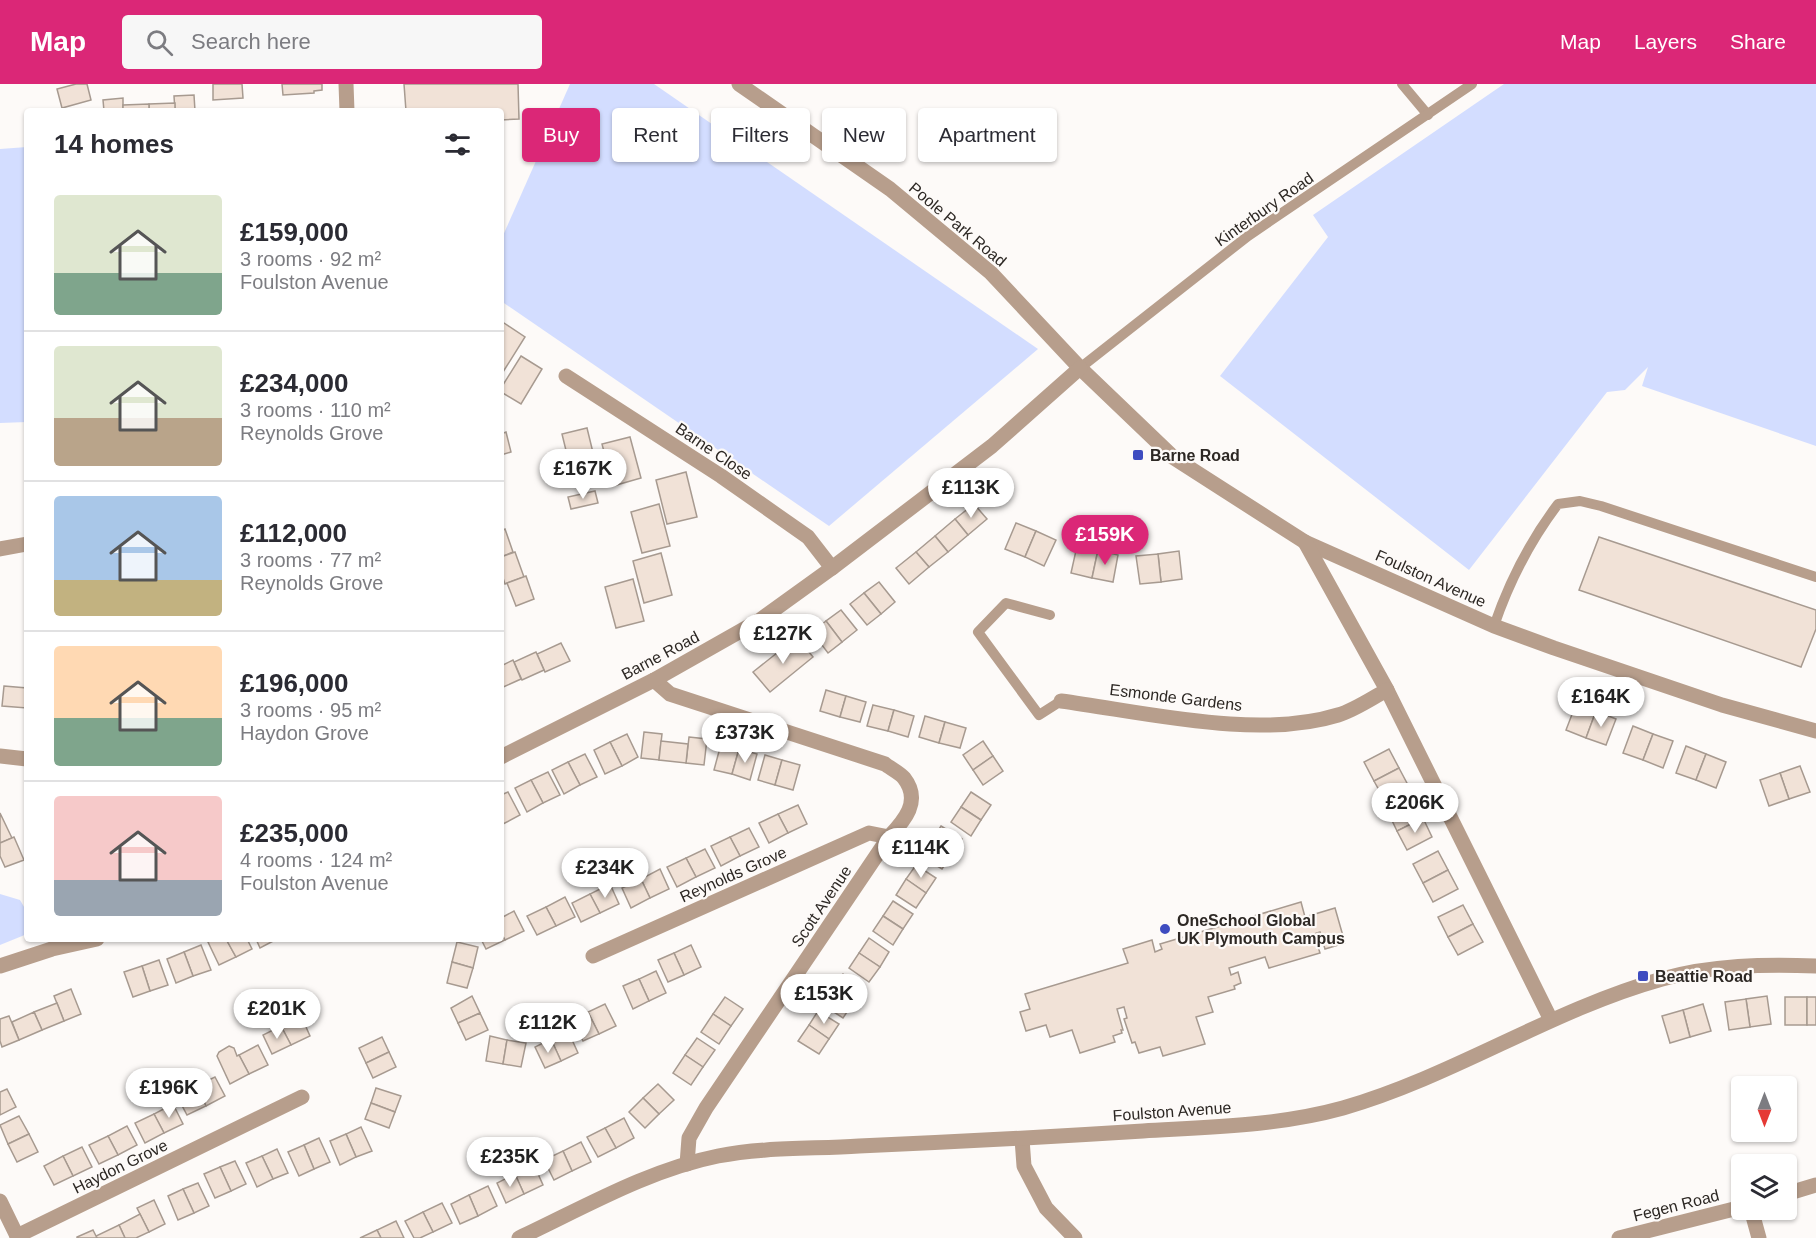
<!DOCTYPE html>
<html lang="en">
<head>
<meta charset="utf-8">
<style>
	:root { --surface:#fff; --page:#f7f7f7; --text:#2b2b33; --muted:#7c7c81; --line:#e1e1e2; --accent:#db2777 }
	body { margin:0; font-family:Arial,sans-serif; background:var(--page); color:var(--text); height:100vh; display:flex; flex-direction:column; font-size:22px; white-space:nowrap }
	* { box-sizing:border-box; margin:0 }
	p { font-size:20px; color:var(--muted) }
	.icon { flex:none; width:33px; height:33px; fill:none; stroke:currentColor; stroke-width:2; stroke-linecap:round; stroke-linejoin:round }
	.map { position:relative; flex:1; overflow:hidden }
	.panel { position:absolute; left:24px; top:24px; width:480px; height:834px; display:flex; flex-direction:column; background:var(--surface); border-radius:6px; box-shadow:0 2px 4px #0004 }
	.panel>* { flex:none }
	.hud { position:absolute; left:522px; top:24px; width:570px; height:54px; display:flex; gap:12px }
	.needle { width:39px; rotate:180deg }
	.fabs { position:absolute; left:1731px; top:992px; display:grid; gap:12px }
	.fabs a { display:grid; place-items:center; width:66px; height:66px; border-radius:6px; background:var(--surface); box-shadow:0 2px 4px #0004; font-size:30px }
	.price { position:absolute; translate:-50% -51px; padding:0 14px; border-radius:21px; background:#fff; color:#222; font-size:20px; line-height:39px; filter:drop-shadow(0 2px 3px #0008) }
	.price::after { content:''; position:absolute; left:50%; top:36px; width:18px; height:14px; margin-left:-9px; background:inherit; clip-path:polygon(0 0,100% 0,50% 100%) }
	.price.on { background:var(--accent); color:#fff }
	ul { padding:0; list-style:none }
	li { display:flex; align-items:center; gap:18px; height:150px; padding:0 30px }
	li+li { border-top:2px solid var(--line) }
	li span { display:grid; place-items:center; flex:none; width:168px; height:120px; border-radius:6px; color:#555 }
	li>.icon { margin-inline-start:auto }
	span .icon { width:72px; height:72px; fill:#fffc; stroke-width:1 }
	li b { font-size:26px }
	h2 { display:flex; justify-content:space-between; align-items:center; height:72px; padding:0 30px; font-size:26px }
	.tag { padding:0 21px; border-radius:6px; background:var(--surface); box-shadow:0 2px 4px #0004; font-size:21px; line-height:54px }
	.tag.on { background:var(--accent); color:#fff }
	header { display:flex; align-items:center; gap:36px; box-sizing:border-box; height:84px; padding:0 30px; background:var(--accent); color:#fff }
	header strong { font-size:28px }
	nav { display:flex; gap:33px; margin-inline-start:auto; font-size:21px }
	.search { width:420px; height:54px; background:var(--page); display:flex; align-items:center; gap:15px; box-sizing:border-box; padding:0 21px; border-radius:6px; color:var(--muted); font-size:22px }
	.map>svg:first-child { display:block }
</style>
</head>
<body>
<header>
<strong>Map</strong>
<div class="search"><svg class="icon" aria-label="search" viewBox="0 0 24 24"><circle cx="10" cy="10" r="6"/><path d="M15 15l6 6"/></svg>Search here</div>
<nav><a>Map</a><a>Layers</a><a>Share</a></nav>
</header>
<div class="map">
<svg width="1816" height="1154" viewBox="0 0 1816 1154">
	<rect width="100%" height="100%" fill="#fdfaf8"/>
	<g fill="#d3ddff">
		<path d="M570,0H654L1038,265L829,442L501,217V156Z"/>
		<path d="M1504,0H1816V362L1642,302L1648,283L1625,306L1607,308L1469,486L1220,292L1328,153L1313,131Z"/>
		<path d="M27,63V338L0,339V65Z"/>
		<path d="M0,810L20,816L27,828V850L0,861Z"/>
	</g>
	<g fill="#f1e2d7" stroke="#a79a90" stroke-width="1.5">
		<path d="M76,0H87L91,16L62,24L57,5Z"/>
		<path d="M213,0H242L243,14L213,16Z"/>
		<path d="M282,0H322V6L314,7V9L283,11Z"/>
		<path d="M404,0H518L519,35L501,36V27H406Z"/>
		<path d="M194,11L195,27H175L174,12Z"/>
		<path d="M123,14V27H104L103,16Z"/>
		<path d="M175,19V27H149V20Z"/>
		<path d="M149,20V27H123V21Z"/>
		<path d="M504,239L525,253L503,288L501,287V243Z"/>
		<path d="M521,272L542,285L521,320L501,308V304Z"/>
		<path d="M587,344L597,385L572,391L562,350Z"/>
		<path d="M506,348L511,368L501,371V350Z"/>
		<path d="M630,353L641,394L613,402L602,360Z"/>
		<path d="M686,388L697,433L667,440L656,396Z"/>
		<path d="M595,407L598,419L571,425L568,413Z"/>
		<path d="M659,420L670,462L642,469L631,428Z"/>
		<path d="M974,420L987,435L968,451L955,435Z"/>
		<path d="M955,435L968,451L948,468L935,452Z"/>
		<path d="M1016,439L1036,447L1025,473L1005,465Z"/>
		<path d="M505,445L513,468L501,473V447Z"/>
		<path d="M1036,447L1056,456L1044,482L1025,473Z"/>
		<path d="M935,452L948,468L929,483L916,468Z"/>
		<path d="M1599,453L1816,526V545L1801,583L1579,506Z"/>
		<path d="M1077,462L1098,466L1092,494L1071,489Z"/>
		<path d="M1098,466L1118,471L1113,498L1092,494Z"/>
		<path d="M1179,467L1182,495L1161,498L1158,470Z"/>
		<path d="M515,468L524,493L505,500L501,488V473Z"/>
		<path d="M916,468L929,483L909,500L896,484Z"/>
		<path d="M661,469L672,511L644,519L633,477Z"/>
		<path d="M1158,470L1161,498L1140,500L1136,472Z"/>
		<path d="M526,492L534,515L516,522L507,499Z"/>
		<path d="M633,495L644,537L616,544L605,503Z"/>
		<path d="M879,498L895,518L881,530L864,509Z"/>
		<path d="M864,509L881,530L867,541L850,520Z"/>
		<path d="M841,526L857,546L842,558L826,537Z"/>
		<path d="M826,537L842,558L828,569L812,548Z"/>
		<path d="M797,553L813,573L770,608L753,588Z"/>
		<path d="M561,559L570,577L545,588L537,570Z"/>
		<path d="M536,568L544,586L522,596L514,578Z"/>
		<path d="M513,576L521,595L501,604V582Z"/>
		<path d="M4,602L27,604V624L2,622Z"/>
		<path d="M826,606L846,612L840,633L820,627Z"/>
		<path d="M846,612L866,618L860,638L840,633Z"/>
		<path d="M1576,620L1596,627L1586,654L1566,646Z"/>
		<path d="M873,621L894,626L888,647L867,642Z"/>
		<path d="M894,626L914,632L908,653L888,647Z"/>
		<path d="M1596,627L1616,635L1606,661L1586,654Z"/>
		<path d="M925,632L945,638L939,659L919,653Z"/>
		<path d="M945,638L966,644L960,664L939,659Z"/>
		<path d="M1633,642L1653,650L1643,676L1623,669Z"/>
		<path d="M644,648L662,650L659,676L641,674Z"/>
		<path d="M627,650L638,673L622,682L610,658Z"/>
		<path d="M1653,650L1673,657L1663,684L1643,676Z"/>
		<path d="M689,653L707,655L704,681L686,679Z"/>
		<path d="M661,657L688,660L686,679L659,676Z"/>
		<path d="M983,657L993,672L973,686L963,671Z"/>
		<path d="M610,658L622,682L605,690L594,666Z"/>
		<path d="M721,660L739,665L732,690L714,686Z"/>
		<path d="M1686,662L1706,670L1696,696L1676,689Z"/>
		<path d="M739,665L757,670L750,696L732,690Z"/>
		<path d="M1389,665L1399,684L1374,697L1364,678Z"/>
		<path d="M585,670L597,693L580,701L568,678Z"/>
		<path d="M1706,670L1726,678L1716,704L1696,696Z"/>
		<path d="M765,671L782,676L775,701L758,696Z"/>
		<path d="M993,672L1003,687L983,701L973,686Z"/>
		<path d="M782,676L800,681L793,706L775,701Z"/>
		<path d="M568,678L580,701L564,710L552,686Z"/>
		<path d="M1800,682L1810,708L1789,715L1780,689Z"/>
		<path d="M1399,684L1409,703L1384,715L1374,697Z"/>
		<path d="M548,688L560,711L543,719L531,696Z"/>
		<path d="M1780,689L1789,715L1769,722L1760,696Z"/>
		<path d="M531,696L543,719L527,728L515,704Z"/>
		<path d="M508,708L520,731L503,740L501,711Z"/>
		<path d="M971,708L991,721L981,736L961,723Z"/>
		<path d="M1413,715L1423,734L1397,747L1388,728Z"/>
		<path d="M798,721L807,740L788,749L778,730Z"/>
		<path d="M961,723L981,736L971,752L951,738Z"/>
		<path d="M0,729L12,754L0,759Z"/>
		<path d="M778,730L788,749L769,759L759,739Z"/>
		<path d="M1423,734L1432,753L1407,766L1397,747Z"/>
		<path d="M941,742L962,755L952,770L932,756Z"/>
		<path d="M749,744L759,763L740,772L730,753Z"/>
		<path d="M14,753L24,776L5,783L0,772V759Z"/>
		<path d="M730,753L740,772L721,782L711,762Z"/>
		<path d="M932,756L952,770L942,785L921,772Z"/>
		<path d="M705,765L715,784L696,793L686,774Z"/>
		<path d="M1438,767L1448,786L1423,799L1413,780Z"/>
		<path d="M686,774L696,793L677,803L667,783Z"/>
		<path d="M916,781L936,794L926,809L906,795Z"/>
		<path d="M660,785L669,805L650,814L641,795Z"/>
		<path d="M1448,786L1458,805L1433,818L1423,799Z"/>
		<path d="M641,795L650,814L631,824L622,804Z"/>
		<path d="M906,795L926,809L916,824L896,811Z"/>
		<path d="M610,800L619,820L600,829L590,810Z"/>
		<path d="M590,810L600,829L581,838L572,819Z"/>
		<path d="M565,813L575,833L556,842L546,823Z"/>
		<path d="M893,817L913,830L903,845L883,832Z"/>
		<path d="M1301,818L1305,833L1335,824L1345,859L1325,865L1320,848L1314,850L1320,869L1269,884L1265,873L1229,884L1231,891L1238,888L1241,899L1234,902L1235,905L1208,913L1213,928L1196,933L1205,960L1163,972L1160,963L1139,969L1135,958L1132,959L1124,935L1127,934L1124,923L1117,925L1123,946H1121L1122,949L1113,952L1115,958L1080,969L1072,946L1050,953L1046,941L1026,947L1020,928L1030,925L1025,910L1128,879L1123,865L1152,856L1155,868L1162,865L1160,860Z"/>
		<path d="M1463,821L1473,840L1448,853L1438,833Z"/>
		<path d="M546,823L556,842L537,851L527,832Z"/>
		<path d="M514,827L524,847L505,856L501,849V834Z"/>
		<path d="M883,832L903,845L893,861L873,847Z"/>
		<path d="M1473,840L1483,858L1458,871L1448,853Z"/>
		<path d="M501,849L505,856L486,865L481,855H501Z"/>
		<path d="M869,854L889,868L880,883L859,869Z"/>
		<path d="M214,855H226L236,873L219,881L208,858Z"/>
		<path d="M226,855H247L252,865L236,873Z"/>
		<path d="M256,855H277L260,864Z"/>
		<path d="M457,858L478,863L473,884L452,878Z"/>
		<path d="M201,861L211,886L193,892L184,868Z"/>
		<path d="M691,861L701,883L684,891L674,869Z"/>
		<path d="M184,868L193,892L176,899L167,875Z"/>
		<path d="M674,869L684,891L668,898L658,876Z"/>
		<path d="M859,869L880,883L869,898L849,884Z"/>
		<path d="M159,876L168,901L150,907L142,882Z"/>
		<path d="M452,878L473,884L467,904L447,899Z"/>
		<path d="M142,882L150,907L133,913L124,888Z"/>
		<path d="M656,887L666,909L649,917L639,895Z"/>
		<path d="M843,890L863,904L853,919L833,905Z"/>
		<path d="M639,895L649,917L633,925L623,902Z"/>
		<path d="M71,905L81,930L64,937L54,912Z"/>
		<path d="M833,905L853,919L843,934L823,921Z"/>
		<path d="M472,912L480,929L458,939L451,924Z"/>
		<path d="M1767,912L1771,940L1750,943L1746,915Z"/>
		<path d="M725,913L743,925L731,942L713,930Z"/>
		<rect x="1785" y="913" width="22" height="28"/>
		<rect x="1807" y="913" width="9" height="28"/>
		<path d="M1746,915L1750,943L1729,946L1725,918Z"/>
		<path d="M57,919L64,937L42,946L34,928Z"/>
		<path d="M605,920L616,942L599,950L588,928Z"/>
		<path d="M1703,920L1711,947L1690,953L1683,926Z"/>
		<path d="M1683,926L1690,953L1670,959L1662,932Z"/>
		<path d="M818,927L839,940L829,955L809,941Z"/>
		<path d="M34,928L42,946L19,956L12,938Z"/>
		<path d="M588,928L599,950L583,957L572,935Z"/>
		<path d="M480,929L488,946L466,956L458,939Z"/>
		<path d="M713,930L731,942L719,960L701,948Z"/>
		<path d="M9,932L19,956L2,963L0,957V935Z"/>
		<path d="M301,932L310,952L291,961L281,942Z"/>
		<path d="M809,941L829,955L819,970L798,957Z"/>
		<path d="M281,942L291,961L272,970L263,951Z"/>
		<path d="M568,947L578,969L561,977L551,955Z"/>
		<path d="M490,952L507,956L503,980L486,977Z"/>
		<path d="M382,953L389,968L366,979L359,964Z"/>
		<path d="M697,954L715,966L703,983L685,971Z"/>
		<path d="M551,955L561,977L545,984L535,963Z"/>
		<path d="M507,956L526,959L521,983L503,980Z"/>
		<path d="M258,961L268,981L249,990L239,971Z"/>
		<path d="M229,962L234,964L237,972L239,971L249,990L230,1000L217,972L219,968Z"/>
		<path d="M389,968L396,983L373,994L366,979Z"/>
		<path d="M685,971L703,983L691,1001L673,989Z"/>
		<path d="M215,993L225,1012L206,1022L196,1002Z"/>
		<path d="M658,1000L674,1016L659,1030L643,1014Z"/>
		<path d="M196,1002L206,1022L187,1031L177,1012Z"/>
		<path d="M376,1004L401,1012L395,1028L371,1019Z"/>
		<path d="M7,1005L16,1023L0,1031V1008Z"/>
		<path d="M643,1014L659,1030L645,1044L629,1028Z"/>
		<path d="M371,1019L395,1028L389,1044L365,1035Z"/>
		<path d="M173,1020L183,1040L164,1049L154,1030Z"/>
		<path d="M154,1030L164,1049L145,1059L135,1039Z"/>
		<path d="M19,1032L29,1050L8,1060L0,1041Z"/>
		<path d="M624,1034L634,1054L616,1064L605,1044Z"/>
		<path d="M127,1042L137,1061L118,1071L108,1052Z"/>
		<path d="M361,1043L372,1067L356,1073L346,1050Z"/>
		<path d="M605,1044L616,1064L598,1073L587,1053Z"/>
		<path d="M29,1050L38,1068L17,1078L8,1060Z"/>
		<path d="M346,1050L356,1073L340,1081L330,1057Z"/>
		<path d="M108,1052L118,1071L99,1080L89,1061Z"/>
		<path d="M319,1054L330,1078L314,1085L304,1061Z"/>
		<path d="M581,1058L591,1078L572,1087L563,1067Z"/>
		<path d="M304,1061L314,1085L299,1092L288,1068Z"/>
		<path d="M82,1063L92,1083L73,1092L63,1072Z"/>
		<path d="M277,1065L288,1089L273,1095L262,1072Z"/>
		<path d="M563,1067L572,1087L554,1096L544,1076Z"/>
		<path d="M63,1072L73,1092L54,1101L44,1082Z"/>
		<path d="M262,1072L273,1095L257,1103L246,1079Z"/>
		<path d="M235,1077L246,1100L231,1107L220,1083Z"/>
		<path d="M534,1081L543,1101L524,1110L515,1090Z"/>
		<path d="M220,1083L231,1107L215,1114L204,1090Z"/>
		<path d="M515,1090L524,1110L506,1119L497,1099Z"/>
		<path d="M198,1099L209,1122L194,1129L183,1105Z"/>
		<path d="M488,1102L497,1122L478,1132L469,1111Z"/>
		<path d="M183,1105L194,1129L178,1136L168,1112Z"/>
		<path d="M469,1111L478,1132L460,1140L451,1120Z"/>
		<path d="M154,1116L165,1140L149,1148L137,1124Z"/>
		<path d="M442,1119L452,1139L433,1148L423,1128Z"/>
		<path d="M423,1128L433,1148L420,1154H414L405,1137Z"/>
		<path d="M140,1130L149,1148L136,1154H125L119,1141Z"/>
		<path d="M396,1137L404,1154H381L377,1146Z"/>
		<path d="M119,1141L125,1154H97L96,1152Z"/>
		<path d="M93,1146L97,1154H77V1153Z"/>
		<path d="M377,1146L381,1154H360Z"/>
	</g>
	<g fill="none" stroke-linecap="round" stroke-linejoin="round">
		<g stroke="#b79e8c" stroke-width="10">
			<path d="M1402,0L1428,31"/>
			<path d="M1080,284L1248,152L1472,0"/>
			<path d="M1050,531L1006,519L978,548L1039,631L1061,617"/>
			<path d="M1494,542C1509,498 1530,457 1558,420L1580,417L1601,422L1816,493"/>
		</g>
		<g stroke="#b79e8c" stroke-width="15">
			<path d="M346,0L347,27"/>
			<path d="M739,0L890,105L991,189L1080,284L1174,374L1305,458L1494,542L1554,564L1722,621L1816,647"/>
			<path d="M566,292L721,392L808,453L832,484"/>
			<path d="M1305,458L1387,606L1551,936"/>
			<path d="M0,465L27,460"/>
			<path d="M654,596L670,610L885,680C890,684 900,689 904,694C922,717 904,737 889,753L706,1024L689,1054L687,1080"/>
			<path d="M1061,617C1144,628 1258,656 1338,631C1355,626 1372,614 1387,606"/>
			<path d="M0,672L27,675"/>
			<path d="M501,673L654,596L760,536L832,484L992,362L1080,284"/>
			<path d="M593,872L869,749L889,753"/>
			<path d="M0,882L52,865L97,855"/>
			<path d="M1022,1055L1024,1082L1046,1124L1075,1154"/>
			<path d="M1786,1110L1816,1101"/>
			<path d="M0,1117L18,1154"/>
			<path d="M1751,1125L1759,1154"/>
			<path d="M17,1152L302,1013"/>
			<path d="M519,1154C583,1124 648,1086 718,1072C764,1063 813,1065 859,1062C954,1058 1048,1053 1143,1047C1210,1043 1278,1042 1343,1024C1454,992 1551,926 1662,895C1712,881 1764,880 1816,882"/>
			<path d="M1619,1154L1742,1123"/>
		</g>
	</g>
	<g fill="#3e4cc0" stroke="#fdfaf8" stroke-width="2">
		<rect x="1132" y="365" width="12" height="12" rx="3"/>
		<circle cx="1165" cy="845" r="6"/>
		<rect x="1637" y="886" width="12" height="12" rx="3"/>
	</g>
	<g text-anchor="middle" stroke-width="4.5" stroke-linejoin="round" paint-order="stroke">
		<g font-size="16" fill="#2d2824" stroke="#fdfaf8">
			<text transform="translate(1264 125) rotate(-35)" y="6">Kinterbury Road</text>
			<text transform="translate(958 140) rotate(40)" y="6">Poole Park Road</text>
			<text transform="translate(714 367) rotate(34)" y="6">Barne Close</text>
			<text transform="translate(1431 494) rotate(24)" y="6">Foulston Avenue</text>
			<text transform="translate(660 571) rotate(-28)" y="6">Barne Road</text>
			<text transform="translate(1176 613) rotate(7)" y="6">Esmonde Gardens</text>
			<text transform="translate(733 790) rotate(-24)" y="6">Reynolds Grove</text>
			<text transform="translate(821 822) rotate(-56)" y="6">Scott Avenue</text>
			<text transform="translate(1172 1027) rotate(-4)" y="6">Foulston Avenue</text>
			<text transform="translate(120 1082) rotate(-26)" y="6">Haydon Grove</text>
			<text transform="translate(1676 1121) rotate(-14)" y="6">Fegen Road</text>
		</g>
		<g font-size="16" font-weight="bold" fill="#2d2824" stroke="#fdfaf8" text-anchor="start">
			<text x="1150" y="377">Barne Road</text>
			<text x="1177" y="842">OneSchool Global<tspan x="1177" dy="18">UK Plymouth Campus</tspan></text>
			<text x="1655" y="898">Beattie Road</text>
		</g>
	</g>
</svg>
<div class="fabs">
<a><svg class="needle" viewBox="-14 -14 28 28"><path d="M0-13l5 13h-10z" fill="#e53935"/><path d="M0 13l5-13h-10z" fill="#7c7c81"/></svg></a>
<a><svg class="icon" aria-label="layers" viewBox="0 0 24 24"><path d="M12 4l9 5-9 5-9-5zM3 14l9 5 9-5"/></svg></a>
</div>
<b class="price" style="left:583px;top:416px">£167K</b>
<b class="price" style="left:971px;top:435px">£113K</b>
<b class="price on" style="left:1105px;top:482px">£159K</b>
<b class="price" style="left:783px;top:581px">£127K</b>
<b class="price" style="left:1601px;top:644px">£164K</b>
<b class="price" style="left:745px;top:680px">£373K</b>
<b class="price" style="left:1415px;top:750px">£206K</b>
<b class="price" style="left:921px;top:795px">£114K</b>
<b class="price" style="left:605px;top:815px">£234K</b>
<b class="price" style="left:824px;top:941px">£153K</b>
<b class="price" style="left:277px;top:956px">£201K</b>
<b class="price" style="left:548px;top:970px">£112K</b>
<b class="price" style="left:169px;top:1035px">£196K</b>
<b class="price" style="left:510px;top:1104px">£235K</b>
<div class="hud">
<a class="tag on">Buy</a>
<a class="tag">Rent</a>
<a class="tag">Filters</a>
<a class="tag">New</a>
<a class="tag">Apartment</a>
</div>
<section class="panel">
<h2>14 homes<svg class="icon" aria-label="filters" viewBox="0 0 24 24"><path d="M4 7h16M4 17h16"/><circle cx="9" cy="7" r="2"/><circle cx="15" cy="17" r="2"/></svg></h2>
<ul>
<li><span style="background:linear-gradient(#dfe7d0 65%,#7fa58c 0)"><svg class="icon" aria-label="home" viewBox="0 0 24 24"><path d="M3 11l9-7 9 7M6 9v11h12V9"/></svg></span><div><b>£159,000</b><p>3 rooms · 92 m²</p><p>Foulston Avenue</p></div></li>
<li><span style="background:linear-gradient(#dfe7d0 60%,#b9a48a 0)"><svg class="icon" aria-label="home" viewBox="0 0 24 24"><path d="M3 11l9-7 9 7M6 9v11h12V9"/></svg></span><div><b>£234,000</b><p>3 rooms · 110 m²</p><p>Reynolds Grove</p></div></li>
<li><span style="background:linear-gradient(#a9c7e8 70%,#c2b280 0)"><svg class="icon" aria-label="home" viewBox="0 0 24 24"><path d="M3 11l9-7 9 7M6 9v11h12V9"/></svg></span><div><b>£112,000</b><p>3 rooms · 77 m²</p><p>Reynolds Grove</p></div></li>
<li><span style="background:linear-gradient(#ffd9b3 60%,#7fa58c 0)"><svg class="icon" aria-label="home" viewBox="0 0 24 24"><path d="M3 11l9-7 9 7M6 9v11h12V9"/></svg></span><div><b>£196,000</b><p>3 rooms · 95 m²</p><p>Haydon Grove</p></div></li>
<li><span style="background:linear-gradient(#f6c9c9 70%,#9aa5b1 0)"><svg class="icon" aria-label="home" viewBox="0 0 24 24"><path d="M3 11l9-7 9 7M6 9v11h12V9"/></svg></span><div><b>£235,000</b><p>4 rooms · 124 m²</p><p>Foulston Avenue</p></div></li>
</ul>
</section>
</div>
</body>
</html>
